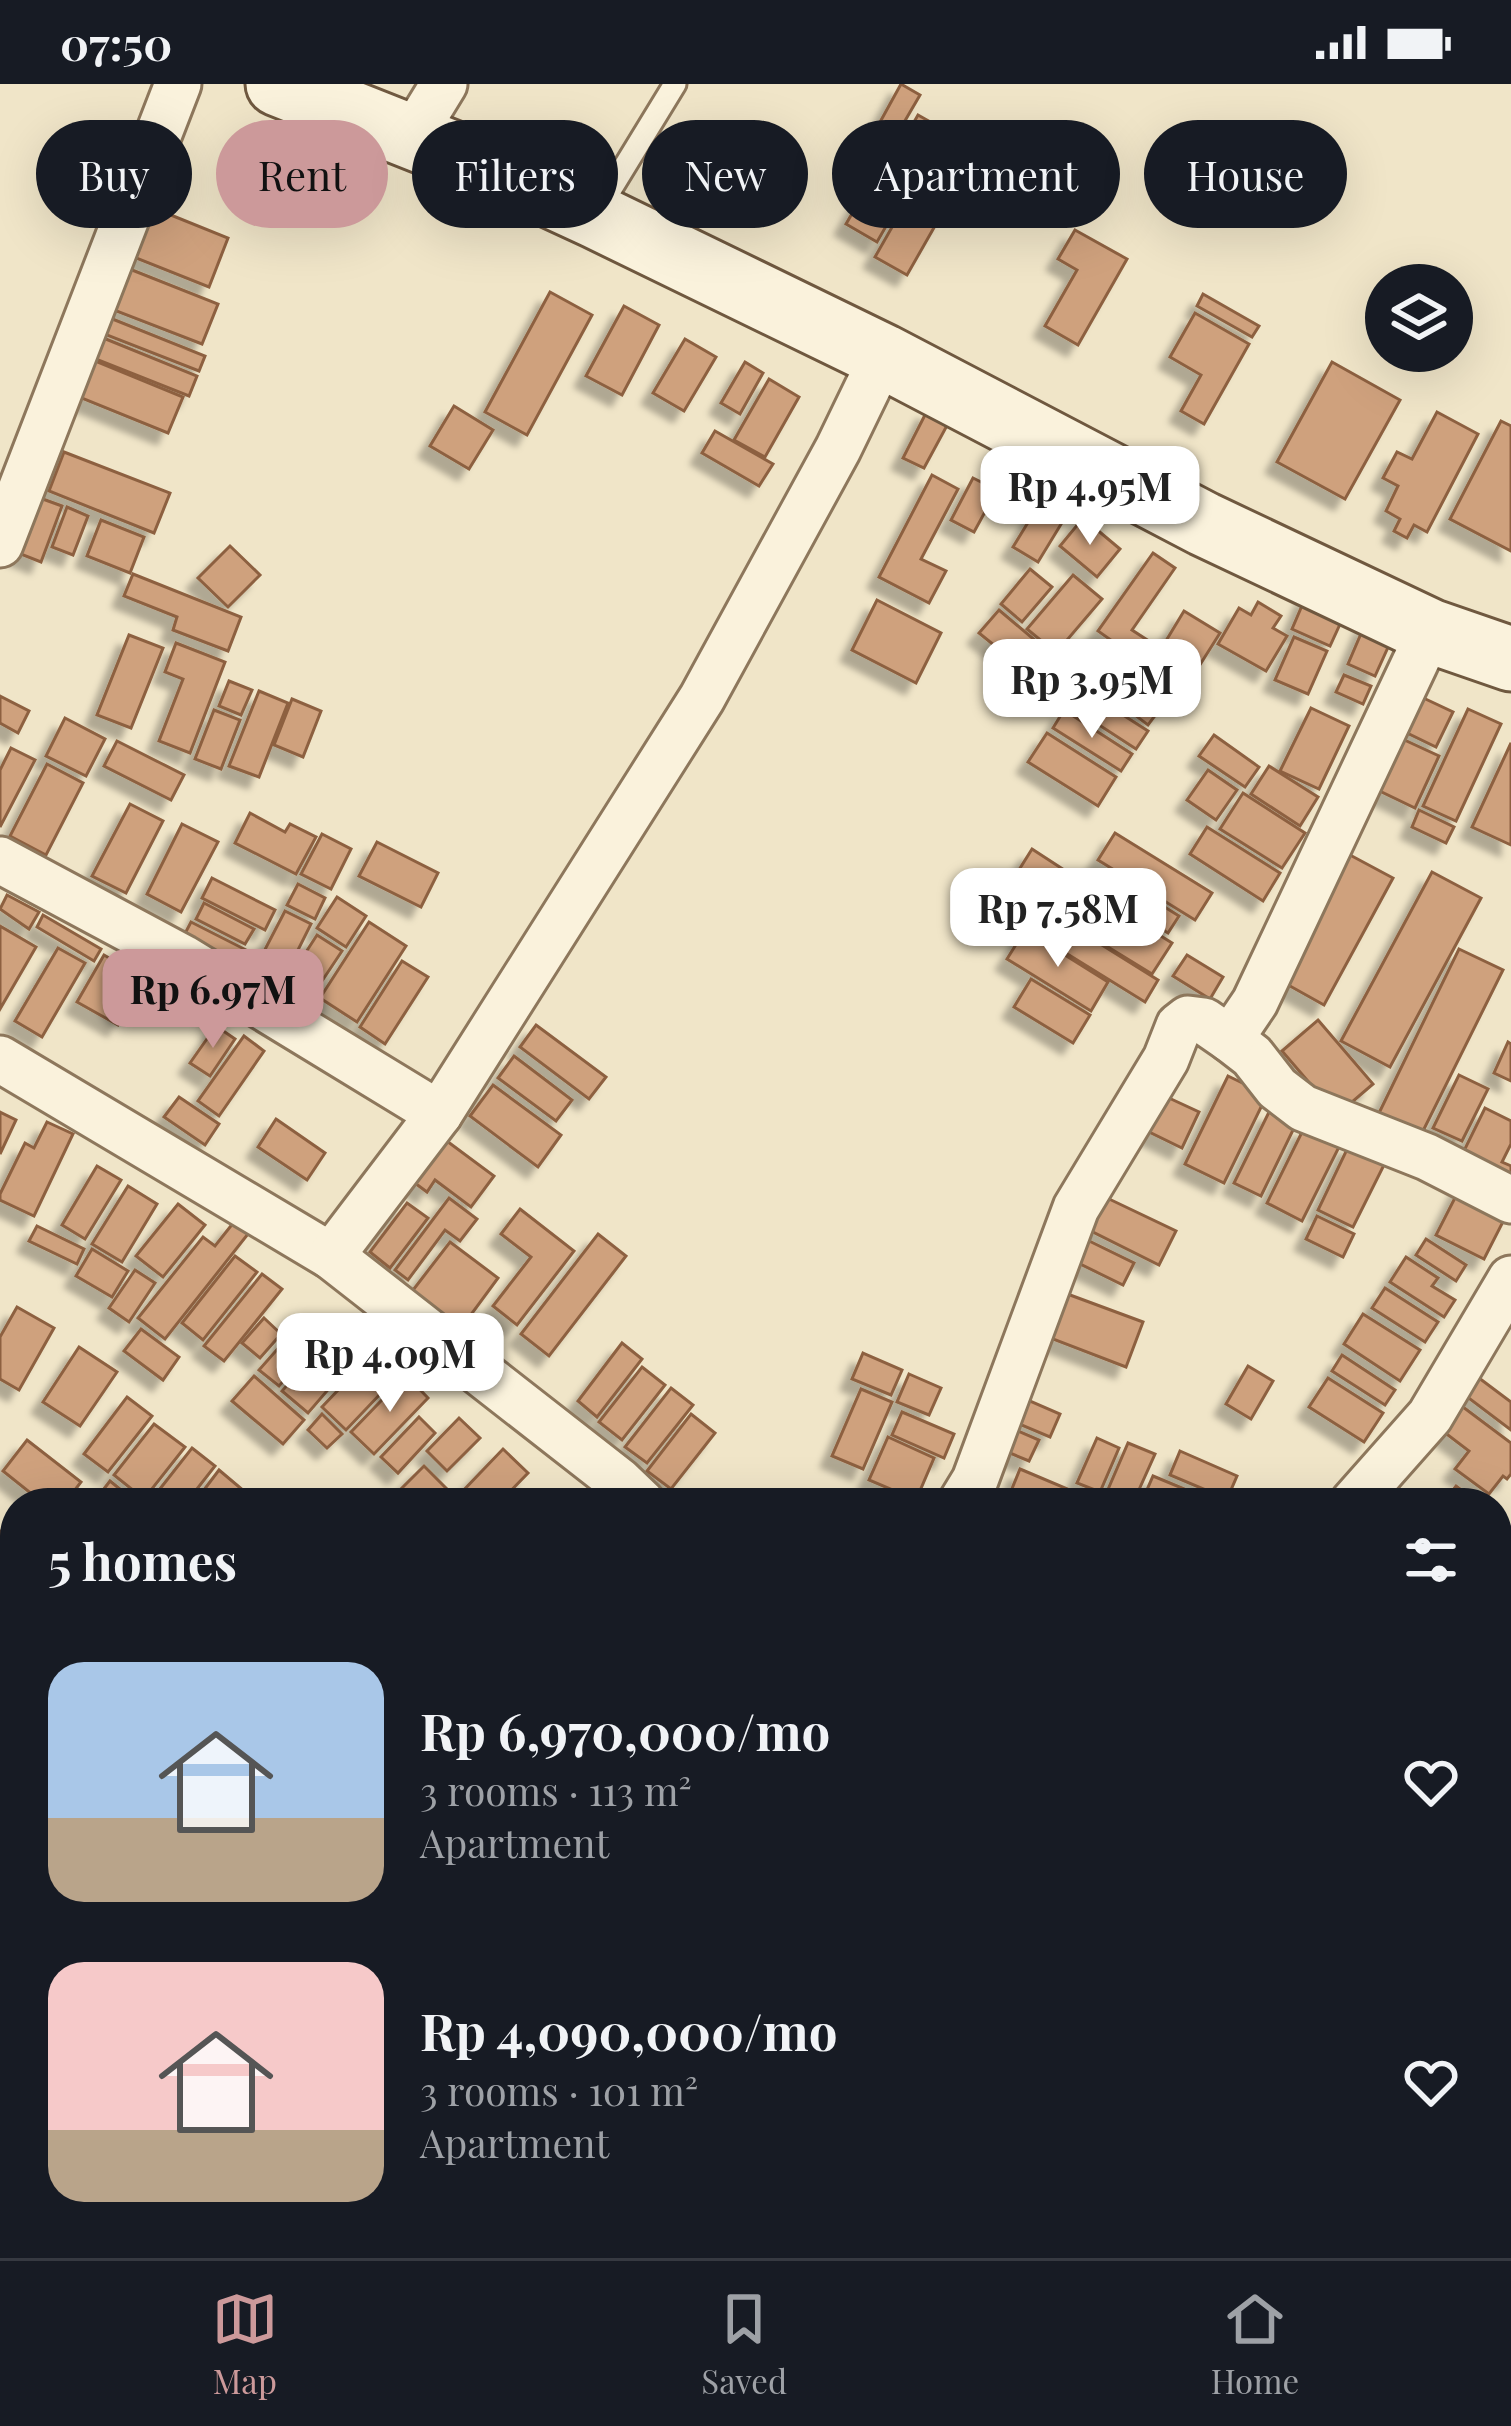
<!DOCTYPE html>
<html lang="en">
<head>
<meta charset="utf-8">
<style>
	:root { --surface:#171b24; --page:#20242c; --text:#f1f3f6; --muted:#9ea1a6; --line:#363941; --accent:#cc999a }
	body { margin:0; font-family:"Playfair Display",serif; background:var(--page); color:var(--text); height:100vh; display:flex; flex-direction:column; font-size:45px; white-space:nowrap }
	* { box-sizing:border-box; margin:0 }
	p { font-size:39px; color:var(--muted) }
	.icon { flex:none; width:66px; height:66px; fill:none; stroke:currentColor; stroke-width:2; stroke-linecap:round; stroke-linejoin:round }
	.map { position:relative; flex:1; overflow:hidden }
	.drawer { position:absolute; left:0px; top:1404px; width:1512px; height:771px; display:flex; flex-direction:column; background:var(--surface); border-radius:48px 48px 0 0; box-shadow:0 12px 48px #0002 }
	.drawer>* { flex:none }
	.hud { position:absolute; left:36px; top:36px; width:1440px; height:108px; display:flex; gap:24px }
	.controls { position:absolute; left:1365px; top:180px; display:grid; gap:24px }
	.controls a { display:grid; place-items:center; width:108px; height:108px; border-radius:50%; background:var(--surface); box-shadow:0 12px 48px #0002; font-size:60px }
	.price { position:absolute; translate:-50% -102px; padding:0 27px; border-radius:24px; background:#fff; color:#222; font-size:39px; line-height:78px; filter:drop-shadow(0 3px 6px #0008) }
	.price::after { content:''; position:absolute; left:50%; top:72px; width:36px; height:27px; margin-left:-18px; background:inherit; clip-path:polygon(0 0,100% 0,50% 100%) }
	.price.on { background:var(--accent); color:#111 }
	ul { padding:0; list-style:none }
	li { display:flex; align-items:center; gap:36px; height:300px; padding:0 48px }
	li span { display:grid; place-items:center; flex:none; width:336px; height:240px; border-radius:36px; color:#555 }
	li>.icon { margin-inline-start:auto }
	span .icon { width:144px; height:144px; fill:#fffc; stroke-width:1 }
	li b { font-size:51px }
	h2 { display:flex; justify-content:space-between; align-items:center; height:144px; padding:0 48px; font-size:51px }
	.pill { padding:0 42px; border-radius:54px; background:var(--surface); box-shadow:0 12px 48px #0002; font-size:42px; line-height:108px }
	.pill.on { background:var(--accent); color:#111 }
	.status { display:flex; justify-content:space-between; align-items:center; height:84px; padding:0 60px; background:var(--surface); direction:ltr }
	.status svg { height:33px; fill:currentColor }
	.tab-bar { display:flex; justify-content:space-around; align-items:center; height:168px; border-top:3px solid var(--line); background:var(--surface); font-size:33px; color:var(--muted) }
	.tab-bar a { display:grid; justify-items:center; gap:6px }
	.tab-bar .on { color:var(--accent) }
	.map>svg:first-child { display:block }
</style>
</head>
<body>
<div class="status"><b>07:50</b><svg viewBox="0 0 49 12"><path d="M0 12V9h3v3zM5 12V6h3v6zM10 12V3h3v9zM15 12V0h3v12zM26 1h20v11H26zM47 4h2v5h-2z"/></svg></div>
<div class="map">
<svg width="1511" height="2174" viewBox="0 0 1511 2174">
	<defs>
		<filter id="shadow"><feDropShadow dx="-11" dy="11" stdDeviation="3" flood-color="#0004"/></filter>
	</defs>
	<rect width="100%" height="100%" fill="#f0e5c8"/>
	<g fill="#cfa17d" stroke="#8d6141" stroke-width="3" filter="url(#shadow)">
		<path d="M901,0L920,11L892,59L874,49Z"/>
		<path d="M918,31L950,49L930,83L898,66Z"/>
		<path d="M699,43L721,56L697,100L674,87Z"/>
		<path d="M736,49L754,60L731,100L713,90Z"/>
		<path d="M885,73L916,90L877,158L846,140Z"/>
		<path d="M920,94L952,112L907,191L875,173Z"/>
		<path d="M151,123L228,154L209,203L131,172Z"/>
		<path d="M1075,146L1127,175L1078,261L1045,242L1077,186L1058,175Z"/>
		<path d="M122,182L218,220L202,260L106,223Z"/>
		<path d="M550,208L592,231L527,351L485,328Z"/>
		<path d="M1203,210L1259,242L1252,253L1197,222Z"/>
		<path d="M624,222L659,241L622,311L586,292Z"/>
		<path d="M1195,229L1249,260L1204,340L1181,327L1201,291L1170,273Z"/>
		<path d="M100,230L205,272L199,287L94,246Z"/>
		<path d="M96,251L197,292L189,312L88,272Z"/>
		<path d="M685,255L716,273L684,327L653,309Z"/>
		<path d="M93,276L183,313L168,349L79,313Z"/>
		<path d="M745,278L763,289L740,330L721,319Z"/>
		<path d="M1332,278L1400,316L1345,415L1277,378Z"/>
		<path d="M769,295L799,313L765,373L734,356Z"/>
		<path d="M454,322L493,346L469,385L430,362Z"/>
		<path d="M928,325L950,336L924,384L903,374Z"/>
		<path d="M1437,328L1478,350L1427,448L1414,441L1407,454L1394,447L1400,435L1386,427L1398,402L1383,394L1397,368L1412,375Z"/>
		<path d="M1501,337L1511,342V467L1450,435Z"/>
		<path d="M715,347L773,380L759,402L702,369Z"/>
		<path d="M64,368L170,409L154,449L49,407Z"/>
		<path d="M932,391L958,405L921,475L946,487L929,519L879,493Z"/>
		<path d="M973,394L997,406L974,448L951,436Z"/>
		<path d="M40,414L62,422L41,478L18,469Z"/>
		<path d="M1041,417L1066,432L1038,478L1013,463Z"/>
		<path d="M67,423L88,432L73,471L52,463Z"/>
		<path d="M1083,434L1120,465L1097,493L1060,462Z"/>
		<path d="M101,436L144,453L130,489L87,472Z"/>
		<path d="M230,462L260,491L228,523L198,494Z"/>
		<path d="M1153,469L1175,484L1132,546L1155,561L1143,579L1098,547Z"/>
		<path d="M1030,485L1052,503L1022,538L1001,520Z"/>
		<path d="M133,490L241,533L228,567L173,546L177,533L124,512Z"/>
		<path d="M1073,491L1102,515L1056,569L1027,545Z"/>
		<path d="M1307,510L1346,527L1330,562L1292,545Z"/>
		<path d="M877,516L941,549L916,599L852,566Z"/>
		<path d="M1258,518L1281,532L1273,544L1287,552L1266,587L1218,560L1239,524L1251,531Z"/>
		<path d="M999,526L1056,574L1037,596L979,549Z"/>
		<path d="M1184,527L1220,549L1196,587L1161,565Z"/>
		<path d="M1366,538L1394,550L1375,592L1348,580Z"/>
		<path d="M129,551L163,564L131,644L97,631Z"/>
		<path d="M1294,553L1327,567L1308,610L1275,596Z"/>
		<path d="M176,559L225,578L190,669L159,657L183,595L165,588Z"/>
		<path d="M1106,559L1172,609L1148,641L1082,591Z"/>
		<path d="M1344,591L1371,602L1363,620L1336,608Z"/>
		<path d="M229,597L252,606L241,631L219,622Z"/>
		<path d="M1084,606L1148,647L1136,665L1073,624Z"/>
		<path d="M259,607L288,619L259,693L229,682Z"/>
		<path d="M1417,611L1453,628L1436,663L1401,646Z"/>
		<path d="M0,612L29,627L18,649L0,639Z"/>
		<path d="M292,615L321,627L303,673L274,661Z"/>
		<path d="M1311,624L1349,642L1319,705L1280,687Z"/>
		<path d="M1468,625L1501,640L1456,737L1423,722Z"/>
		<path d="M214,626L240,636L221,685L195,675Z"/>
		<path d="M1064,626L1132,670L1121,687L1053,644Z"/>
		<path d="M65,634L105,655L86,692L46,672Z"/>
		<path d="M1385,647L1439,672L1415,724L1361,698Z"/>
		<path d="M1047,649L1116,693L1098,722L1028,678Z"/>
		<path d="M1214,651L1259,683L1245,703L1199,672Z"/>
		<path d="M117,657L184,691L171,716L104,682Z"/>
		<path d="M1511,659V761L1472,743Z"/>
		<path d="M11,664L35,676L0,743V686Z"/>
		<path d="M47,680L83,699L46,771L10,752Z"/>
		<path d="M1269,682L1318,713L1300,742L1251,710Z"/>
		<path d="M1208,686L1237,706L1216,736L1187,716Z"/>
		<path d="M1243,709L1305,749L1282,784L1220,745Z"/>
		<path d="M130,720L163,737L126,809L92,792Z"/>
		<path d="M1419,726L1454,743L1446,759L1412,743Z"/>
		<path d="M250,729L285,748L290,740L316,753L296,790L235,759Z"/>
		<path d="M182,740L218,758L181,828L147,810Z"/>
		<path d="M1207,743L1280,789L1263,817L1190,770Z"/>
		<path d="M1115,749L1212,809L1195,836L1098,776Z"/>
		<path d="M322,750L351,765L331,805L301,790Z"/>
		<path d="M377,758L438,789L421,823L359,792Z"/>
		<path d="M1032,765L1078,795L1059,825L1012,797Z"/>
		<path d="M1350,771L1393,794L1324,921L1281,897Z"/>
		<path d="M1432,788L1481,814L1390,983L1341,957Z"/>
		<path d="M1112,790L1179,832L1168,849L1101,807Z"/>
		<path d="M212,794L275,826L265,846L202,814Z"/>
		<path d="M298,800L325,814L315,835L287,821Z"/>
		<path d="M1083,803L1172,859L1152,890L1064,836Z"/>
		<path d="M7,811L39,828L29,845L0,825Z"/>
		<path d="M337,813L366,832L346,863L317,844Z"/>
		<path d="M204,819L254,845L245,860L196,835Z"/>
		<path d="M1041,823L1158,896L1145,918L1027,845Z"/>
		<path d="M285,827L311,840L287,888L260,875Z"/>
		<path d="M43,831L101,865L94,877L37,843Z"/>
		<path d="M191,838L254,870L242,891L180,859Z"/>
		<path d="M369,838L406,862L357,938L320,914Z"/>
		<path d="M0,842L36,863L0,925Z"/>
		<path d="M1025,846L1108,898L1091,927L1007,875Z"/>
		<path d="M317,851L342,867L310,915L286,899Z"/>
		<path d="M58,864L85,879L42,953L15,937Z"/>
		<path d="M1459,865L1503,886L1421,1051L1378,1031Z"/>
		<path d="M104,871L145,895L118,941L77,918Z"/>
		<path d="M1187,871L1223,893L1210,915L1173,892Z"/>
		<path d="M402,877L428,893L385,960L360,943Z"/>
		<path d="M1031,895L1090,931L1073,959L1014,923Z"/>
		<path d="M1318,936L1373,1000L1337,1031L1282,967Z"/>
		<path d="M536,941L606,993L589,1015L520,963Z"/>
		<path d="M216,942L235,955L210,992L190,979Z"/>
		<path d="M244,952L264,967L219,1032L198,1017Z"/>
		<path d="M1508,958L1511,960V997L1494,989Z"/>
		<path d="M514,972L572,1016L556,1037L498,994Z"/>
		<path d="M1459,991L1488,1005L1462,1057L1433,1044Z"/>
		<path d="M1228,992L1267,1011L1224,1099L1185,1080Z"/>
		<path d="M493,1001L561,1051L538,1083L470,1032Z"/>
		<path d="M1156,1008L1199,1028L1182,1064L1139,1043Z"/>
		<path d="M179,1013L219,1040L205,1061L164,1033Z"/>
		<path d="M1485,1024L1511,1037V1060L1502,1078L1511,1082V1110L1456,1083Z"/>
		<path d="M1270,1026L1296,1040L1261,1112L1234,1099Z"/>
		<path d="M0,1028L16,1036L0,1070Z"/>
		<path d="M276,1035L325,1069L307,1096L258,1063Z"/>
		<path d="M47,1038L73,1050L34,1132L0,1116V1110L25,1059L34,1064Z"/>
		<path d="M1305,1042L1341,1059L1302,1137L1267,1119Z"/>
		<path d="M436,1049L494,1092L471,1123L435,1096L427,1108L404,1091Z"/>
		<path d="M1350,1059L1386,1077L1353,1143L1318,1126Z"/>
		<path d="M97,1082L121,1096L85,1155L62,1141Z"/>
		<path d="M1462,1100L1510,1124L1484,1175L1436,1151Z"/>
		<path d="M128,1102L157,1120L122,1178L92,1160Z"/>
		<path d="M449,1114L477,1135L460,1157L445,1146L408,1196L395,1186Z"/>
		<path d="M1107,1114L1176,1147L1159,1181L1091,1147Z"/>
		<path d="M407,1119L428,1134L390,1184L370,1168Z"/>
		<path d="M178,1120L205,1141L163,1193L136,1172Z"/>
		<path d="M520,1125L574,1167L517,1241L493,1222L531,1173L501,1150Z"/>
		<path d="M1317,1132L1354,1150L1343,1173L1306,1155Z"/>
		<path d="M234,1138L248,1150L165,1255L138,1234L203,1153L215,1162Z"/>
		<path d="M37,1142L84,1165L77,1180L29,1157Z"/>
		<path d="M598,1150L626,1172L549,1272L521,1250Z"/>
		<path d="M1081,1153L1134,1179L1123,1201L1070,1175Z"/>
		<path d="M1426,1155L1466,1181L1456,1197L1416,1171Z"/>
		<path d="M450,1158L498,1194L459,1247L410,1210Z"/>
		<path d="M92,1165L128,1187L112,1213L76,1192Z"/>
		<path d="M235,1172L257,1188L203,1256L182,1239Z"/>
		<path d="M1406,1173L1438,1194L1432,1202L1455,1216L1444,1233L1390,1198Z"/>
		<path d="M135,1186L155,1199L129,1238L109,1224Z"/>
		<path d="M262,1190L282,1205L224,1277L204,1262Z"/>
		<path d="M1385,1204L1438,1238L1425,1258L1372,1224Z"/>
		<path d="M1062,1208L1143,1238L1126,1283L1045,1252Z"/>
		<path d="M17,1223L54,1244L19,1306L0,1295V1253Z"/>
		<path d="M1363,1230L1420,1266L1400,1297L1344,1260Z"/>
		<path d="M264,1234L281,1250L260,1274L242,1259Z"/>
		<path d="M345,1235L370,1257L308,1329L282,1307Z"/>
		<path d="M303,1236L323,1253L279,1302L259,1286Z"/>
		<path d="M141,1245L179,1273L163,1296L124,1267Z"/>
		<path d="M622,1259L642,1275L597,1333L578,1317Z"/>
		<path d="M380,1262L404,1285L346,1346L322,1323Z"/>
		<path d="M79,1263L117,1288L80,1342L43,1318Z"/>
		<path d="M863,1269L902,1286L891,1311L852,1295Z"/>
		<path d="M1342,1271L1395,1306L1385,1321L1332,1287Z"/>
		<path d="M1248,1282L1273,1297L1251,1335L1226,1320Z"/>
		<path d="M642,1283L665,1301L622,1356L599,1338Z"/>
		<path d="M909,1290L941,1304L929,1331L897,1318Z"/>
		<path d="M406,1291L428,1314L374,1370L351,1348Z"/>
		<path d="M254,1292L304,1336L283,1360L232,1317Z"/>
		<path d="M1328,1294L1383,1329L1364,1358L1309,1323Z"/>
		<path d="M1479,1294L1511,1318V1346L1466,1312Z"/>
		<path d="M671,1304L693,1321L647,1379L625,1363Z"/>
		<path d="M861,1305L892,1318L863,1385L832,1372Z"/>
		<path d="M127,1313L152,1332L108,1388L84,1370Z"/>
		<path d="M1021,1313L1060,1330L1050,1353L1012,1337Z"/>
		<path d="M1459,1320L1511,1359V1390L1507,1395L1503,1392L1489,1410L1455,1385L1469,1367L1440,1345Z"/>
		<path d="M902,1328L954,1350L944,1374L892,1351Z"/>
		<path d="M322,1330L342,1350L327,1364L308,1346Z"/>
		<path d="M691,1330L715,1349L671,1405L647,1387Z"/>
		<path d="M419,1333L435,1349L398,1389L381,1373Z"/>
		<path d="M459,1334L480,1354L447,1387L427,1367Z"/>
		<path d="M154,1340L185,1363L144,1415L114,1391Z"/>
		<path d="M1002,1340L1039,1356L1029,1377L993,1362Z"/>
		<path d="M888,1353L934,1374L916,1416L869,1396Z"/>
		<path d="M1097,1354L1119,1364L1100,1408L1077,1399Z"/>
		<path d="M27,1356L81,1398L65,1419H43L3,1387Z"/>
		<path d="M1128,1359L1155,1370L1133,1419L1106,1410Z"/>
		<path d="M192,1364L215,1382L186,1419H156L152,1415Z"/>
		<path d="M503,1365L528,1389L499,1419H414L400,1406L424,1382L456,1414Z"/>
		<path d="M1180,1367L1237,1392L1227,1415L1170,1391Z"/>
		<path d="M1020,1385L1070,1406L1065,1419H1026L1009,1412Z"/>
		<path d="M219,1386L244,1407L235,1419H194Z"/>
		<path d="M1153,1392L1199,1411L1196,1419H1154L1143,1415Z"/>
		<path d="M110,1397L136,1418L134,1419H93Z"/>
		<path d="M1456,1402L1479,1419H1443Z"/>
		<path d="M0,1447L15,1456V1506L9,1516L0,1511Z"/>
		<path d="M1497,1629L1511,1637V1681L1497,1672Z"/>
		<path d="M1505,1681L1511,1685V1761L1497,1752V1694Z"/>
		<path d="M1497,1758L1511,1767V1802L1497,1793Z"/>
		<path d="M1511,2076V2136L1497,2128V2102Z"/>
		<path d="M1497,2153L1501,2155L1490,2174H1464L1471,2160H1497Z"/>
		<path d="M651,2160H688L711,2174H675Z"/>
		<path d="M777,2160H811L818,2163L812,2174H769Z"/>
		<path d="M829,2160H904L905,2161L898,2174H855Z"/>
		<path d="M924,2160H964L953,2174H941Z"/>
		<path d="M1048,2160H1069L1093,2174H1040Z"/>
		<path d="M1085,2160H1148L1162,2169L1159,2174H1109Z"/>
		<path d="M1202,2160H1243L1267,2174H1215L1199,2165Z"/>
		<path d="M1308,2160H1365L1357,2174H1309L1303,2171Z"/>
		<path d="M1377,2160H1406L1399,2174H1370Z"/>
	</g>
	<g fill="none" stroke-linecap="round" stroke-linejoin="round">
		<g stroke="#8d775c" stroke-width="27">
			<path id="service" d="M598,126L675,0"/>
		</g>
		<g stroke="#8d775c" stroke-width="51">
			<g id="minor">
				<path d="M411,54L444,0"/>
				<path d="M0,460L178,0"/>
				<path d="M0,776L183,874L439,1030"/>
				<path d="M1230,955L1252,972L1277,1004L1303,1024L1427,1073L1511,1116"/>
				<path d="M0,975L331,1172L619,1397L642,1419"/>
				<path d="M331,1172L439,1030L702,614L838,365L883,272"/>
				<path d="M961,1419L975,1396L1076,1124L1166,975L1179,942L1188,935L1204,937L1230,955L1255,918L1430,547"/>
				<path d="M1353,1419L1430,1332L1511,1195"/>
				<path d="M1497,2028L1511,2036"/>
				<path d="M629,2160L632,2174"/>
				<path d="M1008,2174L1014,2160"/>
			</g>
		</g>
		<g stroke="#6f583f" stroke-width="69">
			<path id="secondary" d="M278,0L500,88L595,132L883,272L1204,440L1430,547L1511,575"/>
		</g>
		<use href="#service" stroke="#faf2dc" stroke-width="21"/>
		<use href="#minor" stroke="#faf2dc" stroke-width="45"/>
		<use href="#secondary" stroke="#faf2dc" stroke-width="63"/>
	</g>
</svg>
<div class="controls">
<a><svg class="icon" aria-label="layers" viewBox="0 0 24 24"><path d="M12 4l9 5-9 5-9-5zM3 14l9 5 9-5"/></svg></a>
</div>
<b class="price" style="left:1090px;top:464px">Rp 4.95M</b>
<b class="price" style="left:1092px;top:657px">Rp 3.95M</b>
<b class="price" style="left:1058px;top:886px">Rp 7.58M</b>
<b class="price on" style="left:213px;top:967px">Rp 6.97M</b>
<b class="price" style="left:390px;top:1331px">Rp 4.09M</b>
<div class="hud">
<a class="pill">Buy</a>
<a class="pill on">Rent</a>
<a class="pill">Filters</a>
<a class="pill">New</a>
<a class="pill">Apartment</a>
<a class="pill">House</a>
</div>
<section class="drawer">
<h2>5 homes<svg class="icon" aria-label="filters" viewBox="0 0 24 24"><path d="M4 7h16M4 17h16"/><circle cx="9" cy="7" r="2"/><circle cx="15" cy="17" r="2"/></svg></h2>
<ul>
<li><span style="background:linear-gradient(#a9c7e8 65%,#b9a48a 0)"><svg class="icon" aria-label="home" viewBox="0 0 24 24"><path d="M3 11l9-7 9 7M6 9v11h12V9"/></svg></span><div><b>Rp 6,970,000/mo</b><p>3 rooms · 113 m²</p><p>Apartment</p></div><svg class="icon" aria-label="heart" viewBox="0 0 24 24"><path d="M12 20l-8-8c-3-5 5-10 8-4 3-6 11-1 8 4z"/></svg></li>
<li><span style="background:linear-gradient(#f6c9c9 70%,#b9a48a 0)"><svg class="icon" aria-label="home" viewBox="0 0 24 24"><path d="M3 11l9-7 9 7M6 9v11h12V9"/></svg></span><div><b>Rp 4,090,000/mo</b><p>3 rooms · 101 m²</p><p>Apartment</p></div><svg class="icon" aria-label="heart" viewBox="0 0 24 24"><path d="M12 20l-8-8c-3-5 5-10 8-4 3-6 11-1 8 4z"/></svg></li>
</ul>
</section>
</div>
<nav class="tab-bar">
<a class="on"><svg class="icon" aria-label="map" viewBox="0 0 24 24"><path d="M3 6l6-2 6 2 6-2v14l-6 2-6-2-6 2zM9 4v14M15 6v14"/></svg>Map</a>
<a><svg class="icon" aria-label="saved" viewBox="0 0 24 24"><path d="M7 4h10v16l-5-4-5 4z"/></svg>Saved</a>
<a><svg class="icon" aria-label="home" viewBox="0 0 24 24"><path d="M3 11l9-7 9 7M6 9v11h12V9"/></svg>Home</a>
</nav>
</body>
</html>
